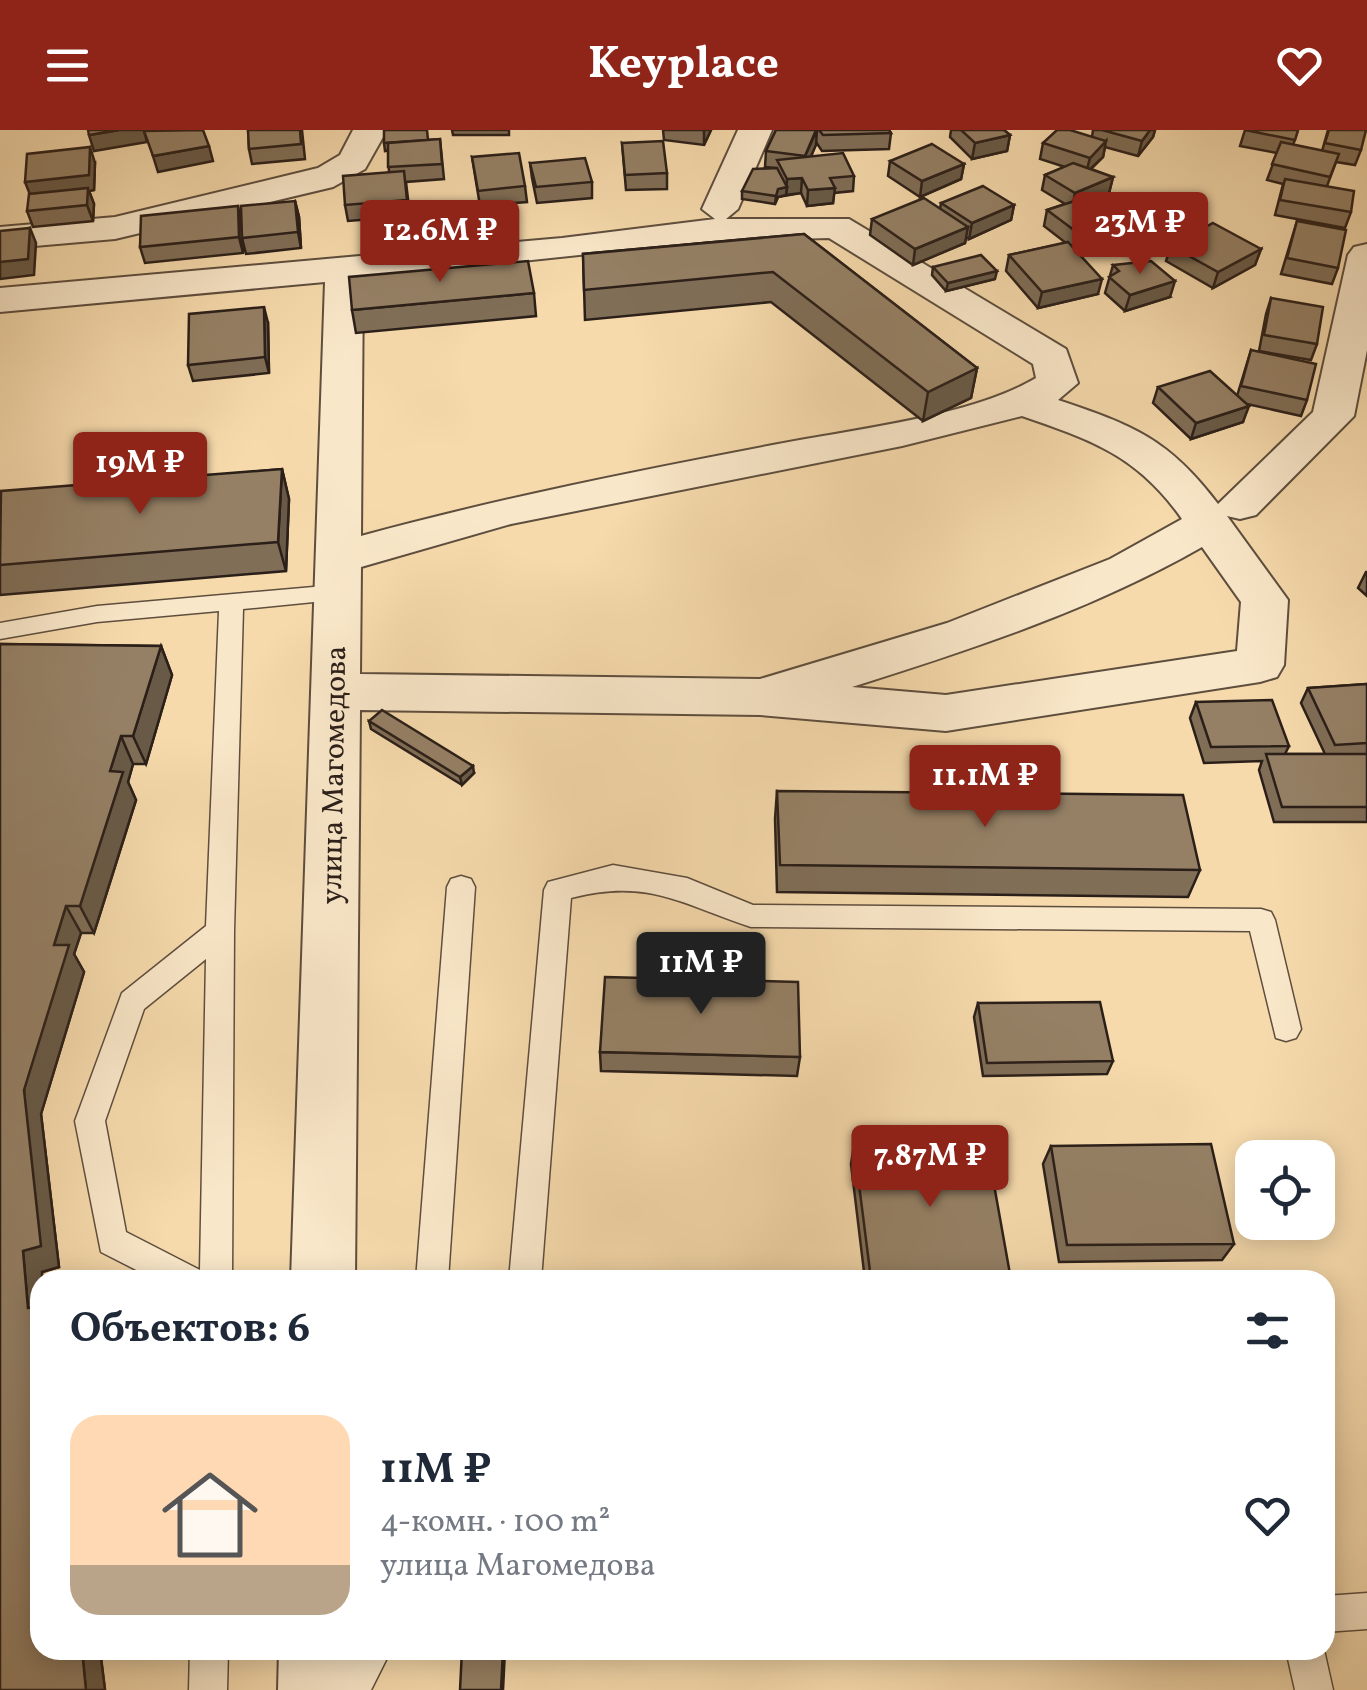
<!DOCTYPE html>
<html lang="ru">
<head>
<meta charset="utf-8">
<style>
	:root { --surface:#fff; --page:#f2f2f3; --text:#1f2937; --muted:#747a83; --line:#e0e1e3; --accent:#8f2418 }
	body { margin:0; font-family:Vollkorn,serif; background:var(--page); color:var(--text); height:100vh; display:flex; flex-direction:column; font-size:38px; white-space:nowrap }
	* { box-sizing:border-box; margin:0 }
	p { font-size:32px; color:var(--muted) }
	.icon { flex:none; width:55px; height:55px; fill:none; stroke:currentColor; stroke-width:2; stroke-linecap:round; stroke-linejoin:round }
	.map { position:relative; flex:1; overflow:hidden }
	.sheet { position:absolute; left:30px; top:1140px; width:1305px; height:390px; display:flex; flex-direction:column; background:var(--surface); border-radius:30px; box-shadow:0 5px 25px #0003 }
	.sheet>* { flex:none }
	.tools { position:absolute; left:1235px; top:1010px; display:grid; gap:20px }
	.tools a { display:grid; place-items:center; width:100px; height:100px; border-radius:20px; background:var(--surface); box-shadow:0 5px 25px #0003; font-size:50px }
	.price { position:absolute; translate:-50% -85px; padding:0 22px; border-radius:10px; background:var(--accent); color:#fff; font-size:32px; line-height:65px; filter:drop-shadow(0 2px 5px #0008) }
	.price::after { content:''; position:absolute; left:50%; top:60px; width:30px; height:22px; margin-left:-15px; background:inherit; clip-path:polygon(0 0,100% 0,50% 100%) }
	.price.active { background:#222; color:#fff }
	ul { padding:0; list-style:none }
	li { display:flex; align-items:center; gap:30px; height:250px; padding:0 40px }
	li+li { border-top:2px solid var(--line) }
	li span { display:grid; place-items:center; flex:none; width:280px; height:200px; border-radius:30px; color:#555 }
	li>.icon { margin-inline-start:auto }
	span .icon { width:120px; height:120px; fill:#fffc; stroke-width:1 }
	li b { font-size:42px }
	h2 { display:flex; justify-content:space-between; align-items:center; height:120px; padding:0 40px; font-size:42px }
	header { display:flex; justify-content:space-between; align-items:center; height:130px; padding:0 40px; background:var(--accent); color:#fff; font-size:45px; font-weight:700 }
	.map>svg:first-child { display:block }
</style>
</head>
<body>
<header><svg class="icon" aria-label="menu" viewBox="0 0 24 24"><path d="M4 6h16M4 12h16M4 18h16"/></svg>Keyplace<svg class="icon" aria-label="heart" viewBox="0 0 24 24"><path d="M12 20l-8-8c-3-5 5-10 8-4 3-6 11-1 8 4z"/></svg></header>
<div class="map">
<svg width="1367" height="1560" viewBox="0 0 1367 1560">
	<rect width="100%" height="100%" fill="#f6daac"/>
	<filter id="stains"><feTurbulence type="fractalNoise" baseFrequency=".002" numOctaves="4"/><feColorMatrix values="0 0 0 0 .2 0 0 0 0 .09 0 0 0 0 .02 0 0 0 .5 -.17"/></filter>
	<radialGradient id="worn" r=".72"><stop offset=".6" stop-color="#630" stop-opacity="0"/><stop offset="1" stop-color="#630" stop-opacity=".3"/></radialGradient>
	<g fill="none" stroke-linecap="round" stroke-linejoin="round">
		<g stroke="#5e4e3e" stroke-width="3">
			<g id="lane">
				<path d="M336,455L344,457V469L243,479L234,801L232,1150H156L101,1122L75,991L122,863L206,796L219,481L97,492L0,509V493L97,476ZM206,829L200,1140L126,1102L105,991L144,879Z"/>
				<path d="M613,735L687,748L753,775L1261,779L1271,782L1275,790L1301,899L1296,908L1286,911L1276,908L1250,801L751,797C681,774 648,748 571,768L541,1150H509L544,760L548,752Z"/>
				<path d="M461,746L471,749L475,757L448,1150H416L447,757L451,749Z"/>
				<path d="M1367,1463V1499L1325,1502V1466Z"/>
				<path d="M190,1520H228L227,1560H189Z"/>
				<path d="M352,1520H391L371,1560H331Z"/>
				<path d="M1286,1520H1324L1333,1560H1295Z"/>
			</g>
		</g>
		<g stroke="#5e4e3e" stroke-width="4">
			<g id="street">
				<path d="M353,0H387L365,39L333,57L115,109L0,119V97L115,87L318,38L340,25Z"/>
				<path d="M738,0H772L738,79L726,89H849L1066,219L1078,253L1058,270C1133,295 1169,309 1218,374L1313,282L1348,125L1354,117L1367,114V220L1354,286L1256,385L1240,389L1227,386L1288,470L1284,535L1277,547L1260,552L946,601L760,585L360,580L355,1150H291L325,152L0,182V158L562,108L715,89L702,79ZM829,108L1033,234L1036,248C970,287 854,299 778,314C636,341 500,368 361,406L363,148L711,111ZM1022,286C1092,310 1138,326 1182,389L1110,429L947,493L760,549L360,544L361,437L511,394L902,316ZM1202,417L1241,472L1237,521L946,565L852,557C972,519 1092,480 1202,417Z"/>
				<path d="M279,1520H353L354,1560H278Z"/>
			</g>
		</g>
		<use href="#lane" fill="#f9e7c9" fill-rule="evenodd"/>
		<use href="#street" fill="#f9e7c9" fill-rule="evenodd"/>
	</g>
	<g fill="#806e57" stroke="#2b1f19" stroke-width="2.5">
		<path d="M248,0H302L305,29L252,34L249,19Z"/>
		<path d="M452,0H509V5H453Z"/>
		<path d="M663,0H711L704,15L664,10Z"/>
		<path d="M776,0H889L891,3L889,19L822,21L816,12L811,27L854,46L853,61L834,63L833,73L807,76L801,63L778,67L775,74L742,69V61L775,38L765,37L766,21Z"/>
		<path d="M951,0H1004L1010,5L1007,21L972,29L950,7Z"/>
		<path d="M1093,0H1155L1153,7L1138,26L1105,17L1103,27L1091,39L1113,47L1109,63L1097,68L1129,109L1083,125L1074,119L1098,164L1038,178L1006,141L1009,125L1066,113L1044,96L1047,80L1065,74L1042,60L1045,45L1065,37L1040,29L1043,13L1092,7Z"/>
		<path d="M1245,0H1298L1293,15L1322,21L1328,0L1361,20L1355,35L1336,32L1327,56L1351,82L1345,98L1275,85L1283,54L1267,50L1277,23L1240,16Z"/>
		<path d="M440,9L444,49L406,52L410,86L348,91L345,75L389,42L388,20L385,21L384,13Z"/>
		<path d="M622,13L667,43V59L626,60Z"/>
		<path d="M472,27L525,56L527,72L480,76Z"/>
		<path d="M890,31L964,34L961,49L920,67L888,46Z"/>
		<path d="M95,33L94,60L89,61L94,74L93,91L33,97L27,81Z"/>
		<path d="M530,33L592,52V68L537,73L532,48Z"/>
		<path d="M295,71L299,87L301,118L246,124L242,108Z"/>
		<path d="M941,73L1014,75L1011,90L969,109L966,107L965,113L913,135L870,105L872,89L940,79Z"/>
		<path d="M1297,91L1338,138L1332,154L1281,144Z"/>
		<path d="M241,92L243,123L145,133L140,117Z"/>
		<path d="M804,104L977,238L971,268L923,291L771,172L585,190L583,124Z"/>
		<path d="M1171,116L1261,119L1255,135L1213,158L1166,131Z"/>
		<path d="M1113,135L1170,167L1125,181L1105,163Z"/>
		<path d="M933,137L995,149L946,161L932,145Z"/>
		<path d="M534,163L536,186L356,203L352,180Z"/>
		<path d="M1271,168L1317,214L1311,230L1259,221L1266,184Z"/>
		<path d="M268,193L269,243L193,251L188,235Z"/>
		<path d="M1251,220L1307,270L1301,286L1247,274L1243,292L1191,309L1153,273L1158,257L1237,266Z"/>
		<path d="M282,339L289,369L286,441L0,465V365Z"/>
		<path d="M1366,442H1367V466L1358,458Z"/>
		<path d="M0,514L161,516L172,545L146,634H133L128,652L136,670L94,803H81L74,824L84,842L41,984L59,1137L42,1142L40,1520H100L105,1560H0Z"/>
		<path d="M1367,554V692H1274L1259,640L1262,631L1204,633L1190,588L1196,572L1289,616L1285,624H1325L1301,573L1308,558Z"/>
		<path d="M369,591L474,643L462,655L371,599Z"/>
		<path d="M777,661L1200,740L1188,767L777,762L775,689Z"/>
		<path d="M978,873L1113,931L1107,944L983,946L974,887Z"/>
		<path d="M600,922L800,927L797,946L601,941Z"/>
		<path d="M854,1015L1010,1144L1007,1150H865L851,1034Z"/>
		<path d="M1051,1016L1234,1114L1222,1130L1059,1132L1043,1034Z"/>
	</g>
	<g fill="#685a47" stroke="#2b1f19" stroke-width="2.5">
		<path d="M119,0H151L144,1L147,12L94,21L89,5Z"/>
		<path d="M704,0H711L704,15Z"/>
		<path d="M817,0L816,15L804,42L805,26Z"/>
		<path d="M1150,0H1155L1153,7L1138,26L1142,11Z"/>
		<path d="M1010,5L1007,21L972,29L975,13Z"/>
		<path d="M1106,11L1103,27L1086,43L1090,28Z"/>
		<path d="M209,16L213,31L158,42L153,26Z"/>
		<path d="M90,17L95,33L94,60L89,61L94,74L93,91L87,75L31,67L25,52Z"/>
		<path d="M964,34L961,49L920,67L922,51Z"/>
		<path d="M1113,47L1109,63L1072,79L1075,63Z"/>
		<path d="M802,48L801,63L786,65L787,49Z"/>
		<path d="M787,57L786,65L778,67L775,74L776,66L778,59Z"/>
		<path d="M835,58L833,73L807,76L808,60Z"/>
		<path d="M295,71L299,87L301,118L298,102Z"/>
		<path d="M1014,75L1011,90L969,109L972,93Z"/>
		<path d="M238,76L241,92L243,123L239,107Z"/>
		<path d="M1133,93L1129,109L1083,125L1086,109Z"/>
		<path d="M968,97L965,113L913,135L915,119Z"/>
		<path d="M30,98L36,113L34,145L0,149V132Z"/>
		<path d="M1261,119L1255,135L1213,158L1218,142Z"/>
		<path d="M997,141L995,149L946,161L948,153Z"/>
		<path d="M1102,149L1098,164L1038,178L1042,162Z"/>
		<path d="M1175,151L1170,167L1125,181L1130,165Z"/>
		<path d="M264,177L268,193L269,243L265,227Z"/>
		<path d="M977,238L971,268L923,291L928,262Z"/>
		<path d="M1249,276L1243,292L1191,309L1196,293Z"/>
		<path d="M282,339L289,369L286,441L278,412Z"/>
		<path d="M161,516L172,545L146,634L133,606Z"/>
		<path d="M121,606L133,634L128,652L136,670L94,803L80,776L110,641Z"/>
		<path d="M473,636L474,643L462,655L460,647Z"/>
		<path d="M66,776L81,803L74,824L84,842L41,984L59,1137L42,1142V1150H40V1191L28,1178L23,1121L24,960L54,815Z"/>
		<path d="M82,1520H100L105,1560H86Z"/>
		<path d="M503,1520H505L503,1560H501Z"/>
	</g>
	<g fill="#958065" stroke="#2b1f19" stroke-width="2.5">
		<path d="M88,0H119L89,5Z"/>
		<path d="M203,0L209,16L153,26L144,1Z"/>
		<path d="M248,0H300L301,14L249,19Z"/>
		<path d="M384,0H427L428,10L384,13Z"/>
		<path d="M776,0H816L805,26L766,21Z"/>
		<path d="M819,0H889L891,3L823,5Z"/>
		<path d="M961,0H1004L1010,5L975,13Z"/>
		<path d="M1057,0H1070L1106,11L1090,28L1043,13Z"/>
		<path d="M1102,0H1150L1142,11Z"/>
		<path d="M1245,0H1298L1295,10Z"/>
		<path d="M1329,0H1366L1361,20L1325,13Z"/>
		<path d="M440,9L442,34L388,37V13Z"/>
		<path d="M663,11L667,43L625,45L622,13Z"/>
		<path d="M1281,12L1339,24L1330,47L1272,34Z"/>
		<path d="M932,14L964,34L922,51L890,31Z"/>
		<path d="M90,17L89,45L25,52L27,24Z"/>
		<path d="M519,23L525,56L478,61L472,27Z"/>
		<path d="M843,23L854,46L830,48L835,58L808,60L802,48L787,49L777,30Z"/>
		<path d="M585,28L592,52L536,57L530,33Z"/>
		<path d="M1073,33L1113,47L1075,63L1045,45Z"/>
		<path d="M777,38L787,57L778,59L776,66L742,61L753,39Z"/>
		<path d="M404,41L407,70L345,75L343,46Z"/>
		<path d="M1285,49L1354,61L1351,82L1280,70Z"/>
		<path d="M983,56L1014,75L972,93L941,73Z"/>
		<path d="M88,58L87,75L27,81L29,64Z"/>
		<path d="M1093,65L1133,93L1086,109L1047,80Z"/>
		<path d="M924,68L968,97L915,119L872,89Z"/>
		<path d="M295,71L298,102L242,108L241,76Z"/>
		<path d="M238,76L239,107L140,117L141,86Z"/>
		<path d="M1297,91L1346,100L1338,138L1287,128Z"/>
		<path d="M1213,93L1261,119L1218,142L1171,116Z"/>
		<path d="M30,98L28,129L0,132V101Z"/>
		<path d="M804,104L977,238L928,262L773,142L584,160L583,124Z"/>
		<path d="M1068,112L1102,149L1042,162L1009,125Z"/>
		<path d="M981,125L997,141L948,153L933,137Z"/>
		<path d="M528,131L534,163L352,180L349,147Z"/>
		<path d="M1151,131L1175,151L1130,165L1109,147L1119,141L1113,135Z"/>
		<path d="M1271,168L1323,177L1317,214L1264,205Z"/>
		<path d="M264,177L265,227L188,235L189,184Z"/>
		<path d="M1251,220L1316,234L1307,270L1241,256Z"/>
		<path d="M1210,241L1249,276L1196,293L1158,257Z"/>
		<path d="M282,339L278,412L0,435L1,361Z"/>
		<path d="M0,514L161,516L133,606H121L110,641L123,642L80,776H66L54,815H69L24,960L41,1116L23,1121L28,1178L40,1175V1520H82L86,1560H0Z"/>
		<path d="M1367,554V613L1335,615L1308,558Z"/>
		<path d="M1272,570L1289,616L1211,617L1196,572Z"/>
		<path d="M382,580L473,636L460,647L369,591Z"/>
		<path d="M1266,624H1367V677H1282Z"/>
		<path d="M777,661L1183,665L1200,740L780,735Z"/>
		<path d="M605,847L798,852L800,927L600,922Z"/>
		<path d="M1100,872L1113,931L987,933L978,873Z"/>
		<path d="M986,1010L1010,1144L871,1149L854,1015Z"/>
		<path d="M1211,1014L1234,1114L1067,1115L1051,1016Z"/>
		<path d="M462,1520H503L501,1560H460Z"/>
	</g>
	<g text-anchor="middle" stroke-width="10" stroke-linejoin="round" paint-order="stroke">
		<g font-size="30" fill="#2b1f19" stroke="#f9e7c9">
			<text transform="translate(333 645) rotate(-89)" y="10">улица Магомедова</text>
		</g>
	</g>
	<rect width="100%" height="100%" filter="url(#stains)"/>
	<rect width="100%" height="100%" fill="url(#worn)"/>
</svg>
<div class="tools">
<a><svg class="icon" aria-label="locate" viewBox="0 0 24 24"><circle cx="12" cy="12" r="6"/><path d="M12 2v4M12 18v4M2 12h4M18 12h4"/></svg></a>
</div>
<b class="price" style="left:1140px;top:147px">23M ₽</b>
<b class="price" style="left:440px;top:155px">12.6M ₽</b>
<b class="price" style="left:140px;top:387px">19M ₽</b>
<b class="price" style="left:985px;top:700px">11.1M ₽</b>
<b class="price active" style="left:701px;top:887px">11M ₽</b>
<b class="price" style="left:930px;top:1080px">7.87M ₽</b>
<section class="sheet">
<h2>Объектов: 6<svg class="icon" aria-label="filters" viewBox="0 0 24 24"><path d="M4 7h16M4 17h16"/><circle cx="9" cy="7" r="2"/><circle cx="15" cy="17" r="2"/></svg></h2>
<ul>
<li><span style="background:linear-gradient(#ffd9b3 75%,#b9a48a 0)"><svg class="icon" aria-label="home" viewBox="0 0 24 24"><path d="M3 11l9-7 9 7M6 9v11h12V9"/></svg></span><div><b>11M ₽</b><p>4-комн. · 100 m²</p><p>улица Магомедова</p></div><svg class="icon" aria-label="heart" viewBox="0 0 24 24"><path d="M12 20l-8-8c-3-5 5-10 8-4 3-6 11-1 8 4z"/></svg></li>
</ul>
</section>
</div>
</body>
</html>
